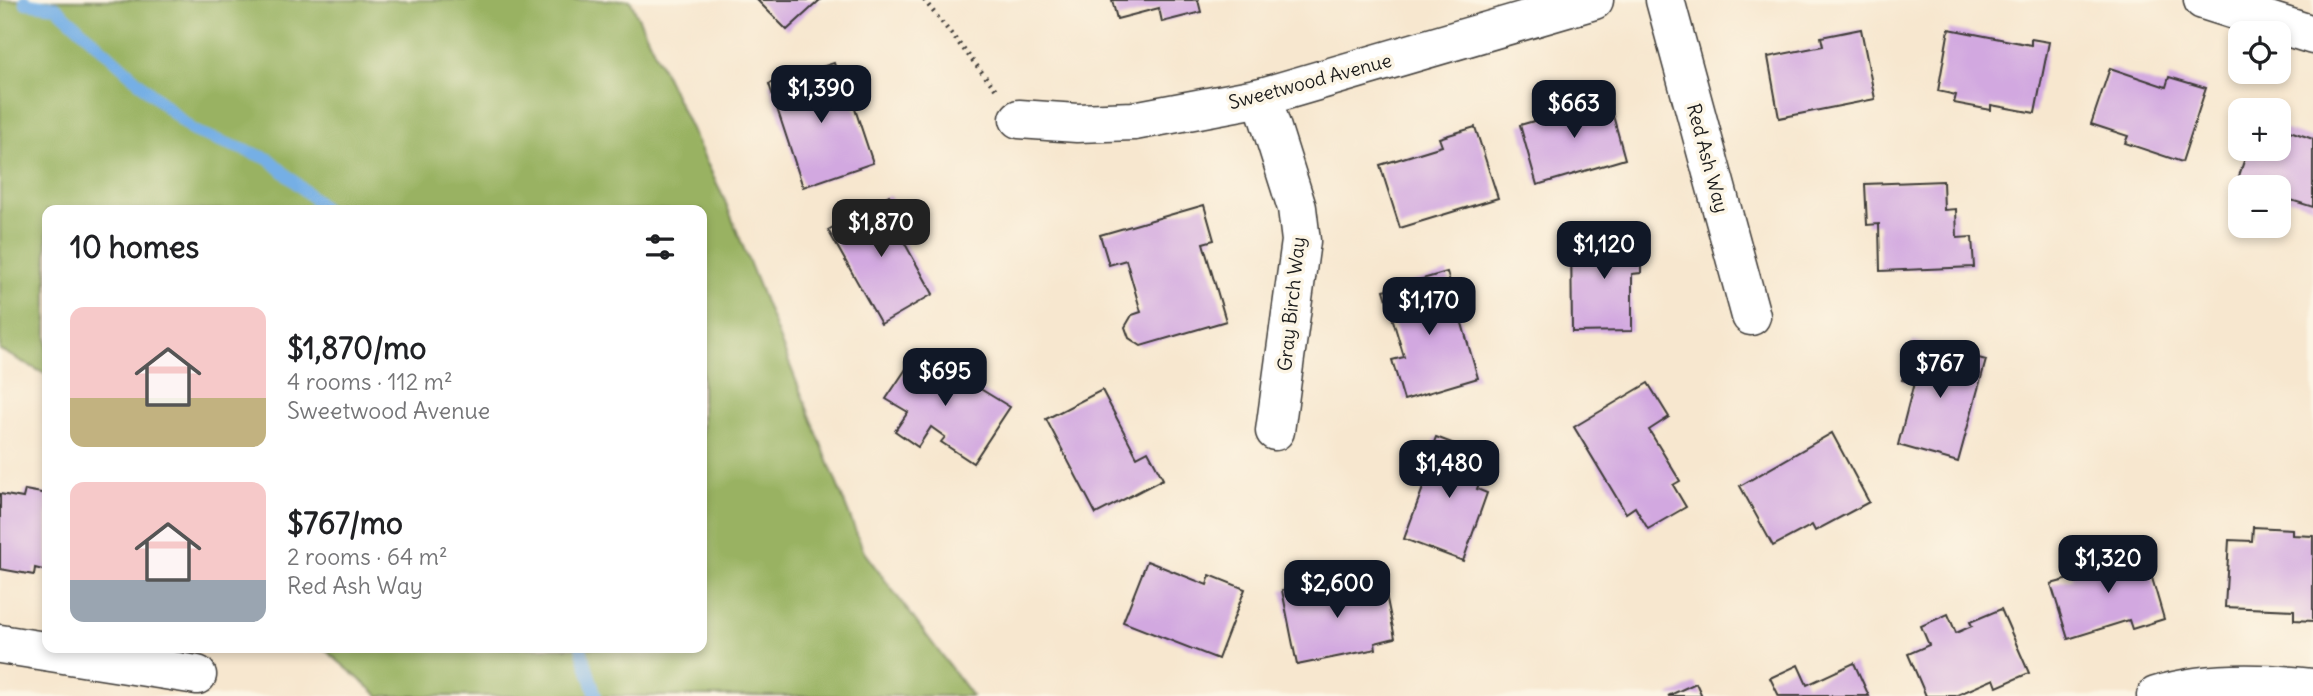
<!DOCTYPE html>
<html lang="en">
<head>
<meta charset="utf-8">
<style>
	:root { --surface:#fff; --page:#f2f2f2; --text:#202124; --muted:#757577; --accent:#111827 }
	body { margin:0; font-family:Delius,sans-serif; background:var(--page); color:var(--text); height:100vh; display:flex; flex-direction:column; font-size:26px; white-space:nowrap }
	* { box-sizing:border-box; margin:0 }
	p { font-size:23px; color:var(--muted) }
	.icon { flex:none; width:38px; height:38px; fill:none; stroke:currentColor; stroke-width:2; stroke-linecap:round; stroke-linejoin:round }
	.map { position:relative; flex:1; overflow:hidden }
	.sheet { position:absolute; left:42px; top:205px; width:665px; height:448px; display:flex; flex-direction:column; background:var(--surface); border-radius:14px; box-shadow:0 4px 10px #0003 }
	.sheet>* { flex:none }
	.fabs { position:absolute; left:2228px; top:21px; display:grid; gap:14px }
	.fabs a { display:grid; place-items:center; width:63px; height:63px; border-radius:14px; background:var(--surface); box-shadow:0 4px 10px #0003; font-size:35px }
	.price { position:absolute; translate:-50% -60px; padding:0 16px; border-radius:14px; background:var(--accent); color:#fff; font-size:23px; line-height:46px; filter:drop-shadow(0 2px 4px #0008) }
	.price::after { content:''; position:absolute; left:50%; top:42px; width:21px; height:16px; margin-left:-10px; background:inherit; clip-path:polygon(0 0,100% 0,50% 100%) }
	.price.active { background:#222; color:#fff }
	ul { padding:0; list-style:none }
	li { display:flex; align-items:center; gap:21px; height:175px; padding:0 28px }
	li span { display:grid; place-items:center; flex:none; width:196px; height:140px; border-radius:14px; color:#555 }
	li>.icon { margin-inline-start:auto }
	span .icon { width:84px; height:84px; fill:#fffc; stroke-width:1 }
	li b { font-size:30px }
	h2 { display:flex; justify-content:space-between; align-items:center; height:84px; padding:0 28px; font-size:30px }
	.map>svg:first-child { display:block }
</style>
</head>
<body>
<div class="map">
<svg width="2313" height="696" viewBox="0 0 2313 696">
	<rect width="100%" height="100%" fill="#fcf5e5"/>
	<filter id="ink" filterUnits="userSpaceOnUse"><feTurbulence type="fractalNoise" baseFrequency=".0143" numOctaves="2"/><feDisplacementMap in="SourceGraphic" scale="14" xChannelSelector="R" yChannelSelector="G"/><feConvolveMatrix kernelMatrix="1 2 1 2 8 2 1 2 1" color-interpolation-filters="sRGB"/></filter>
	<filter id="wash" filterUnits="userSpaceOnUse"><feTurbulence type="fractalNoise" baseFrequency=".00686" numOctaves="4" result="noise"/><feDisplacementMap in="SourceGraphic" scale="28" xChannelSelector="R" yChannelSelector="G"/><feGaussianBlur stdDeviation="1.57" result="paint"/><feColorMatrix in="noise" values="0 0 0 0 0 0 0 0 0 0 0 0 0 0 0 0 0 1.4 0 .05"/><feComposite in="paint" operator="in"/></filter>
	<g filter="url(#wash)">
		<rect width="100%" height="100%" fill="#f7e7cf"/>
		<path fill="#99b262" stroke="#5a673f" stroke-width="2" d="M0,0H630L725,201L864,552L972,696H379L323,648H702V210H47V375L0,350Z"/>
		<g fill="none" stroke-linecap="round" stroke-linejoin="round">
			<g stroke="#75afe5" stroke-width="12">
				<path d="M25,0L26,3L56,7L193,131L269,159L326,210"/>
				<path d="M581,648L596,696"/>
			</g>
		</g>
		<g id="blocks">
			<g fill="#d2a8e0">
				<path d="M757,0H820L787,30Z"/>
				<path d="M1112,0H1198L1201,12L1162,22L1159,8L1117,19Z"/>
				<path d="M1861,29L1875,99L1779,118L1768,57L1823,46L1821,37Z"/>
				<path d="M1949,29L2031,45V39L2049,42L2035,113L1991,105V110L1954,103L1956,95L1938,91Z"/>
				<path d="M834,63L841,84L846,82L873,163L803,187L769,84Z"/>
				<path d="M2110,68L2166,87L2169,77L2206,88L2182,162L2125,143L2128,136L2091,124Z"/>
				<path d="M1606,90L1625,159L1537,185L1520,125L1573,110L1570,100Z"/>
				<path d="M1475,127L1498,198L1400,228L1380,165L1442,146L1439,138Z"/>
				<path d="M2278,127L2313,139V207L2278,196V187H2254L2237,182L2248,149H2278Z"/>
				<path d="M1943,181L1944,210L1956,209L1957,238L1972,237L1974,267L1880,271L1879,224L1867,225L1865,184Z"/>
				<path d="M889,195L908,228L899,233L933,294L881,324L828,230Z"/>
				<path d="M1204,205L1214,240L1203,243L1226,321L1141,346L1129,338L1125,327L1132,315L1141,312L1126,260L1109,265L1100,235Z"/>
				<path d="M1641,234V273L1632,274V331L1572,332L1571,235Z"/>
				<path d="M1447,272L1478,378L1404,400L1392,360L1404,357L1384,290Z"/>
				<path d="M1913,341L1986,360L1958,462L1898,445L1914,383L1902,380Z"/>
				<path d="M918,351L1010,407L973,463L941,442L945,437L931,427L918,447L895,431L908,412L886,399Z"/>
				<path d="M1648,383L1669,417L1649,430L1680,481L1673,485L1686,507L1648,529L1635,507L1626,513L1574,427Z"/>
				<path d="M1102,390L1137,457L1148,451L1163,479L1096,514L1046,419Z"/>
				<path d="M1832,433L1869,502L1815,531L1812,525L1773,546L1740,486Z"/>
				<path d="M1436,437L1489,457L1477,489L1487,493L1463,561L1404,539L1427,477L1422,475Z"/>
				<path d="M25,490L47,494V571L35,568L34,575L0,569V494L23,498Z"/>
				<path d="M2253,527L2292,529V535L2313,536V621L2294,620V610L2225,607L2229,540L2252,541Z"/>
				<path d="M2143,547L2164,619L2132,629L2129,620L2068,639L2051,584L2073,578L2070,569Z"/>
				<path d="M1147,561L1207,585L1210,575L1245,589L1218,659L1123,622Z"/>
				<path d="M1383,580L1395,638L1375,643L1376,649L1297,665L1282,590L1320,582L1323,593Z"/>
				<path d="M2001,609L2029,673L1997,687L1994,679L1955,696H1926L1908,654L1929,645L1921,626L1948,614L1956,633L1972,626L1970,622Z"/>
				<path d="M1854,663L1869,696H1779L1770,678L1798,665L1807,685Z"/>
				<path d="M1696,683L1702,696H1668Z"/>
			</g>
		</g>
	</g>
	<g filter="url(#ink)">
		<use href="#blocks" fill-opacity="0" stroke="#3d3a37" stroke-width="2"/>
		<g fill="none" stroke-linecap="round" stroke-linejoin="round">
			<g stroke="#3d3a37" stroke-width="41">
				<g id="minor">
					<path d="M1665,0L1751,316"/>
					<path d="M2203,0L2313,35"/>
					<path d="M1262,97L1297,208L1301,241L1275,431"/>
					<path d="M1019,119L1077,123L1134,121L1262,97L1594,0"/>
					<path d="M0,644L197,675"/>
					<path d="M2156,696C2205,680 2263,682 2313,688"/>
				</g>
			</g>
			<path stroke="#3d3a37" stroke-width="4.5" stroke-dasharray="2 5" stroke-linecap="butt" d="M924,0L997,91"/>
			<use href="#minor" stroke="#fff" stroke-width="38"/>
		</g>
	</g>
	<g text-anchor="middle" stroke-width="7" stroke-linejoin="round" paint-order="stroke">
		<g font-size="19" fill="#1c1c1c" stroke="#fcf5e5">
			<text transform="translate(1310 81) rotate(-15)" y="7">Sweetwood Avenue</text>
			<text transform="translate(1708 158) rotate(75)" y="7">Red Ash Way</text>
			<text transform="translate(1291 304) rotate(-84)" y="7">Gray Birch Way</text>
		</g>
	</g>
</svg>
<div class="fabs">
<a><svg class="icon" aria-label="locate" viewBox="0 0 24 24"><circle cx="12" cy="12" r="6"/><path d="M12 2v4M12 18v4M2 12h4M18 12h4"/></svg></a>
<a>+</a>
<a>−</a>
</div>
<b class="price" style="left:821px;top:125px">$1,390</b>
<b class="price" style="left:1574px;top:140px">$663</b>
<b class="price active" style="left:881px;top:259px">$1,870</b>
<b class="price" style="left:1604px;top:281px">$1,120</b>
<b class="price" style="left:1429px;top:337px">$1,170</b>
<b class="price" style="left:1940px;top:400px">$767</b>
<b class="price" style="left:945px;top:408px">$695</b>
<b class="price" style="left:1449px;top:500px">$1,480</b>
<b class="price" style="left:2108px;top:595px">$1,320</b>
<b class="price" style="left:1337px;top:620px">$2,600</b>
<section class="sheet">
<h2>10 homes<svg class="icon" aria-label="filters" viewBox="0 0 24 24"><path d="M4 7h16M4 17h16"/><circle cx="9" cy="7" r="2"/><circle cx="15" cy="17" r="2"/></svg></h2>
<ul>
<li><span style="background:linear-gradient(#f6c9c9 65%,#c2b280 0)"><svg class="icon" aria-label="home" viewBox="0 0 24 24"><path d="M3 11l9-7 9 7M6 9v11h12V9"/></svg></span><div><b>$1,870/mo</b><p>4 rooms · 112 m²</p><p>Sweetwood Avenue</p></div></li>
<li><span style="background:linear-gradient(#f6c9c9 70%,#9aa5b1 0)"><svg class="icon" aria-label="home" viewBox="0 0 24 24"><path d="M3 11l9-7 9 7M6 9v11h12V9"/></svg></span><div><b>$767/mo</b><p>2 rooms · 64 m²</p><p>Red Ash Way</p></div></li>
</ul>
</section>
</div>
</body>
</html>
